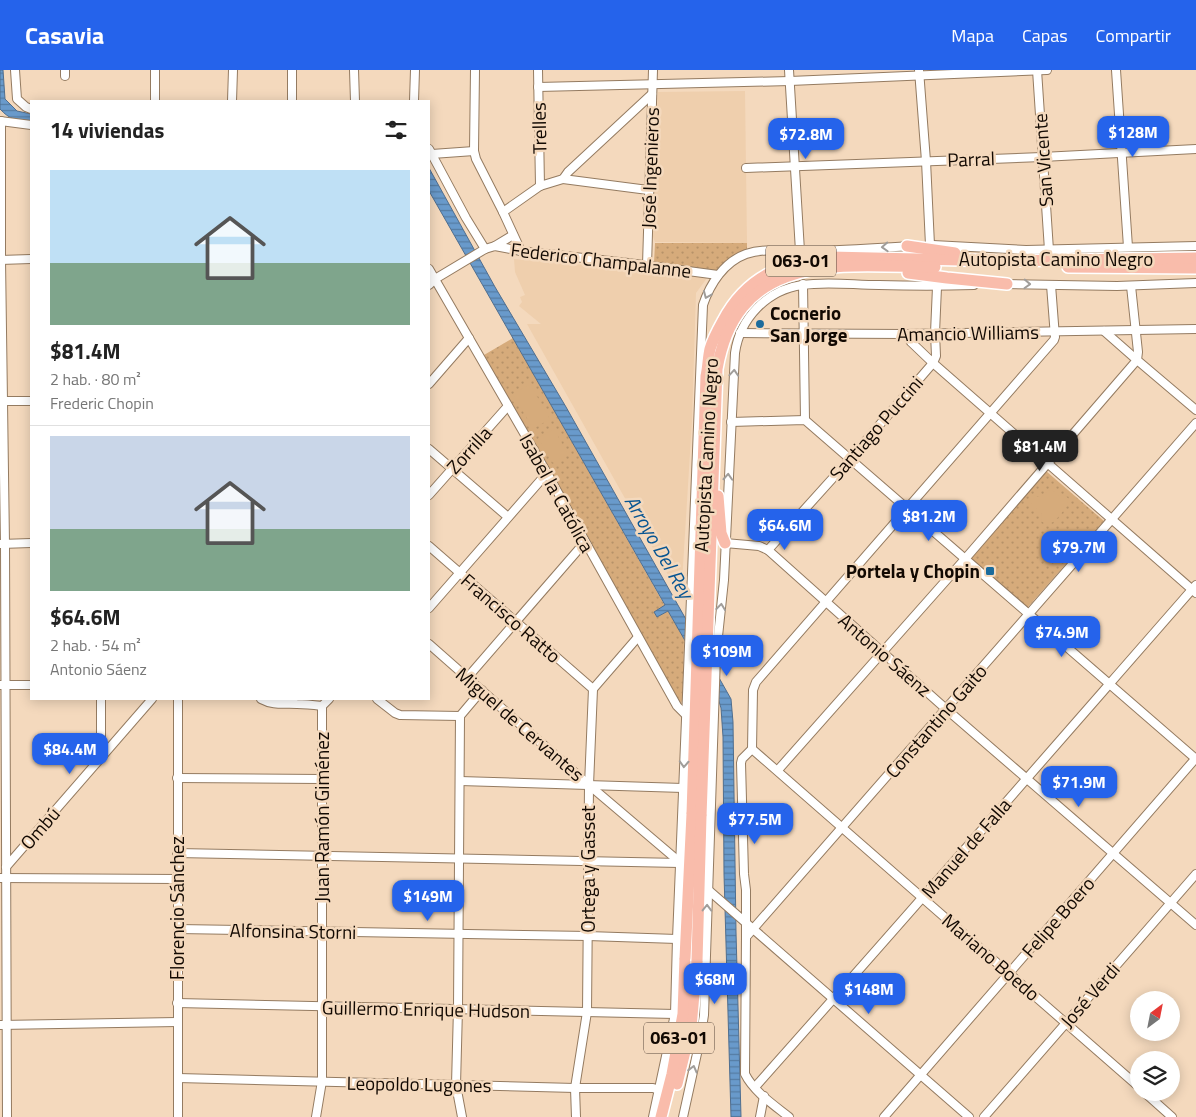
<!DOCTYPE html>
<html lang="es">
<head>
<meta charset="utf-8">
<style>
	:root { --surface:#fff; --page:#f2f2f2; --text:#222; --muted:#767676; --line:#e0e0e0; --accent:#2563eb }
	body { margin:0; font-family:"Titillium Web",sans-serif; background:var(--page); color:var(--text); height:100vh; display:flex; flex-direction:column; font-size:19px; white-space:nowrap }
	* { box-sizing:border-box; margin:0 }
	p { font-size:16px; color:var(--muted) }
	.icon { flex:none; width:28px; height:28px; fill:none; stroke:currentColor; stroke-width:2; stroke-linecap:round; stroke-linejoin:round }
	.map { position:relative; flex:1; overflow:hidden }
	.sheet { position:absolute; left:30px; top:30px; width:400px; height:600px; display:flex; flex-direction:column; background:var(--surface); border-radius:0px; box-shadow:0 2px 12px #0003 }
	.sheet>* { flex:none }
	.needle { width:32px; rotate:32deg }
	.tools { position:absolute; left:1130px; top:921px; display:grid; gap:10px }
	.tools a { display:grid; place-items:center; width:50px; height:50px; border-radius:50%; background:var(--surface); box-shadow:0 2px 12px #0003; font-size:25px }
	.price { position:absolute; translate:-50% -42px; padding:0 11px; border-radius:10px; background:var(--accent); color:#fff; font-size:16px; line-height:32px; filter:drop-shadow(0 1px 2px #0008) }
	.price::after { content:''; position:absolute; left:50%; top:30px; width:15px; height:11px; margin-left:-8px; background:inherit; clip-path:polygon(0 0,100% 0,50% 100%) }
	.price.current { background:#222; color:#fff }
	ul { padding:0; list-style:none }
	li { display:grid; align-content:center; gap:10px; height:265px; padding:0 20px }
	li+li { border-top:1px solid var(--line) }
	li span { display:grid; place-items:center; height:155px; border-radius:0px; color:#555 }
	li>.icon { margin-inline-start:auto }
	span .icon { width:90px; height:90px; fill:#fffc; stroke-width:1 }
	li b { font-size:21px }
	h2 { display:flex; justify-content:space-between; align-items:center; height:60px; padding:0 20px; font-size:21px }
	header { display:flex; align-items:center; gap:30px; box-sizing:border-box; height:70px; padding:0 25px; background:var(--accent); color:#fff }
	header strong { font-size:24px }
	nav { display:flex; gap:28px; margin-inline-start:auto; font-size:18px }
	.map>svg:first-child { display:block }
</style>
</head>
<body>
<header>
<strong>Casavia</strong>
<nav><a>Mapa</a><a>Capas</a><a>Compartir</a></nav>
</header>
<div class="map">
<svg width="1196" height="1047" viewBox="0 0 1196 1047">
	<defs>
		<pattern id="grass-dots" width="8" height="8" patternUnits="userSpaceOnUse" patternTransform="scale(1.25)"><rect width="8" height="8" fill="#d6ab7b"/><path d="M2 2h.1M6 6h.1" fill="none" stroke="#b79269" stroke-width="1.8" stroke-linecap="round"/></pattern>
		<pattern id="water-rules" width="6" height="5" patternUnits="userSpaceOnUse" patternTransform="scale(1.25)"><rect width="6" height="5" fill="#699acb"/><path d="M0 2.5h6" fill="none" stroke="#557ca3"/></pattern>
	</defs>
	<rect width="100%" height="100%" fill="#f4d9bd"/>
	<g fill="#efcfad">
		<path d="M745,21L747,173L655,172L650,159L658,22Z"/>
		<path d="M514,189L633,199L707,208L696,223L692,351L681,528L527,254H541L519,236L522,232L520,227L525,225L515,202Z"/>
	</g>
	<g fill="url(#grass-dots)">
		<path d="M655,173H747V181L728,191L717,201L654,193Z"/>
		<path d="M513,268L665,536L654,542L657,547L668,541L684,569L683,627L681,634L677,631L484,285Z"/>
		<path d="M1046,401L1104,451L1027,538L969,487Z"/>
	</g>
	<g fill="#d6ab7b">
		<path d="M530,314L550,349L533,359L513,324Z"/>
		<path d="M554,359L568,384L553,393L538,368Z"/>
		<path d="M1051,419L1059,426L1063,424L1069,429L1067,431L1068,435L1055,451L1047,455L1041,451L1042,444L1028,431L1034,425C1042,430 1044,423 1051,419Z"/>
	</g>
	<g fill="url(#water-rules)" stroke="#4f6e8f">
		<path d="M0,0H3L5,29L17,41L31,44V52C18,52 9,49 0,39Z"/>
		<path d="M429,98L495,217L566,337L731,629L733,652L736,862L741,1047H731L724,804L723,667L721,638L718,628L668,541L657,547L654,542L665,535L429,121Z"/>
	</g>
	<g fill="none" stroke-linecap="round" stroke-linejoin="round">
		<g stroke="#947b61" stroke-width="10">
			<g id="minor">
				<path d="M15,0L17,29L26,37L31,39"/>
				<path d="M65,0V6"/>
				<path d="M155,0V31"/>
				<path d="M354,0L355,31"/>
				<path d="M475,0L474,81L476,89L503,142L521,181"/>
				<path d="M538,0L540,116"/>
				<path d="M789,0L800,181"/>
				<path d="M919,0L926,91L930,175"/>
				<path d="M1037,0L1049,180"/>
				<path d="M1116,0L1128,177"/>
				<path d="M538,17L790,11L1047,0"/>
				<path d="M232,31L233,0"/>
				<path d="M292,31V0"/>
				<path d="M414,31L415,0"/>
				<path d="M0,51L31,55"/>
				<path d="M1,51V190L5,474L7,1047"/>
				<path d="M429,79L466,148L485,179"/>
				<path d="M432,84L474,81"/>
				<path d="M746,98L1042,87L1196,79"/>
				<path d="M563,109L648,120"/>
				<path d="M503,142L540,116L563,109L568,102L652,24"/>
				<path d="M933,175L1026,180L1196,176"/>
				<path d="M495,176L513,165"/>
				<path d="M0,190L31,189"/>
				<path d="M647,195L653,0"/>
				<path d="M429,199L547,403L677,636L686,645"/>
				<path d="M803,214L805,350"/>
				<path d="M1003,214L1117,216L1196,213"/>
				<path d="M429,215L435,209L485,179L495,176L521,181L628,193L718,205"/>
				<path d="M1131,216L1138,282L1137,290L1196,340"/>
				<path d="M740,263L906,264L1196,259"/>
				<path d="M906,264L911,272L933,293L1196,523"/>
				<path d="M429,314L469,268"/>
				<path d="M0,331H31"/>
				<path d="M731,352L805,350L1196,689"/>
				<path d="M429,379L508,447"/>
				<path d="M429,425L508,336"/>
				<path d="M725,473L759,476L768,480L946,639L1196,855"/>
				<path d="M1,474L31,473"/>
				<path d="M429,476L593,619"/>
				<path d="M768,480L850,389L933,293L936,286L935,263L937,217"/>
				<path d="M429,538L547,403"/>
				<path d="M429,574L589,715L682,794"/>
				<path d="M467,608L585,472"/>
				<path d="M0,615H31"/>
				<path d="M101,629V687"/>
				<path d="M261,629C274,636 284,633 297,634C306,634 314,635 322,636"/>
				<path d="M377,629L395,643L400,645L460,646"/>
				<path d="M752,679L753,620L756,612L1054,270L1055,267L1051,215"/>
				<path d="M752,679L1139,1017"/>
				<path d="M778,700L965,489L1137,290L1104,261"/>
				<path d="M177,708L321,709"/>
				<path d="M460,711L683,718"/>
				<path d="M177,783L680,793"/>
				<path d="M6,797L152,629"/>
				<path d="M0,808L178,809"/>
				<path d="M706,818L969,1047"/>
				<path d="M178,859L588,866L677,869"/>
				<path d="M746,867V820L744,804L741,693L742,689L752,679"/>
				<path d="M177,933L675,944"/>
				<path d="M0,955L177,952"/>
				<path d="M178,1008L575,1018H653L659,1020"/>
				<path d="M755,1017C903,851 1049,683 1196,515"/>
				<path d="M1144,1022L1172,1047"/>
				<path d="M178,1047V629"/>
				<path d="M316,1047L322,1011V636L329,629"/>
				<path d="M462,1047L456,1015L458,938L460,646L482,620"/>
				<path d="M576,1047L575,1018L587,942L589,715L593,619L638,567"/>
				<path d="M653,1047L675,944L677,869L703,235C710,214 724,192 746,184C763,178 782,181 800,181C837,181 874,178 912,176"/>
				<path d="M683,1047L700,970L704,945L716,585L724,510L735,283C740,248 767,220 802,215C827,211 854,215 879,215C911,216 942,216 974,215"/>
				<path d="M760,1047L764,1026"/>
				<path d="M789,1047C774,1035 754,1022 745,1004L746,867L1196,353"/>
				<path d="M884,1047L1196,688"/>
				<path d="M984,1047L1196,804"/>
			</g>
		</g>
		<g stroke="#fff" stroke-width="14">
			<g id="highway">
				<path d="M907,176L955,183"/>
				<path d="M1068,197L1196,198"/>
				<path d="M908,203L947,208L1007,214"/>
				<path d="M718,426L721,463L725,473"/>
				<path d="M692,744L706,306C708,297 708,288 710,279C713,269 718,260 723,251C746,207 783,192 830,187L1004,191L1196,188"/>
				<path d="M701,746L717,299C738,179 842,196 935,197"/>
				<path d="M677,1014L691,957L697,891"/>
				<path d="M661,1047L672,1004L683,944L685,888"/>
			</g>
		</g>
		<use href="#minor" stroke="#fff" stroke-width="8"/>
		<use href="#highway" stroke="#f9bcab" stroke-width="11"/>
		<g stroke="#fff" stroke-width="14" stroke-linecap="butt">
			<g id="highway-bridge">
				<path d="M685,888L692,744"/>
				<path d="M697,891L701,746"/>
			</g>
		</g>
		<use href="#highway-bridge" stroke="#f9bcab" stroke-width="11"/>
	</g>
	<defs><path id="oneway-chevron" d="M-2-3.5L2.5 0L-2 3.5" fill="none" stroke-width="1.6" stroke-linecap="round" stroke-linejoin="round" transform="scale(1.25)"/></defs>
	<g stroke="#a09d9a">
		<use href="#oneway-chevron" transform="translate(885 177) rotate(177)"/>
		<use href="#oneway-chevron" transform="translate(1027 214) rotate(2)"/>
		<use href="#oneway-chevron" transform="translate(707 225) rotate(113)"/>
		<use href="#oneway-chevron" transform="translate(734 303) rotate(-86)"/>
		<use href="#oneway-chevron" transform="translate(728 407) rotate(-87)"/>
		<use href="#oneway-chevron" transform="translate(721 537) rotate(-83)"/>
		<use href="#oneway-chevron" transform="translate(684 694) rotate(93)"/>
		<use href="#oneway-chevron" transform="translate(707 838) rotate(-89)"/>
		<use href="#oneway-chevron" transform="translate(693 999) rotate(-76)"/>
	</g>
	<g fill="#1b6b9c" stroke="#f4d9bd" stroke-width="2">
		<circle cx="760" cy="254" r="5"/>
		<rect x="985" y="496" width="10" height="10" rx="2.5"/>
	</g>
	<g text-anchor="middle" stroke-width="5" stroke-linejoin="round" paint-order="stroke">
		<g fill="#f4d9bd" stroke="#56473a" stroke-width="1">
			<rect x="766" y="175.5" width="70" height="31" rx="4"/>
			<rect x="644" y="952.5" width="70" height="31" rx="4"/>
		</g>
		<g font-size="18" font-weight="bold" fill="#120902">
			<text x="801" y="197">063-01</text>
			<text x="679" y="974">063-01</text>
		</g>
		<g font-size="19" fill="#120902" stroke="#f4d9bd">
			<text transform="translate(539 58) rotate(-91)" y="7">Trelles</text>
			<text transform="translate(971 89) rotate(-2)" y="7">Parral</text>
			<text transform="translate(1043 90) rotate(-94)" y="7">San Vicente</text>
			<text transform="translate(650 98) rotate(-88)" y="7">José Ingenieros</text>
			<text x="1056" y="196">Autopista Camino Negro</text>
			<text transform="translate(601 190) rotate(7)" y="7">Federico Champalanne</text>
			<text transform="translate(968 263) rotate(-1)" y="7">Amancio Williams</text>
			<text transform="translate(876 358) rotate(-49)" y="7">Santiago Puccini</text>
			<text transform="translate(469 380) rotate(-48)" y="7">Zorrilla</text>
			<text transform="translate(706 385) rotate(-87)" y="7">Autopista Camino Negro</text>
			<text transform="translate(557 423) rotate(61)" y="7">Isabel la Católica</text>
			<text transform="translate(511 548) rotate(41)" y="7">Francisco Ratto</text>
			<text transform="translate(885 585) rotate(41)" y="7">Antonio Sáenz</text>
			<text transform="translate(936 651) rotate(-49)" y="7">Constantino Gaito</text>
			<text transform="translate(520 654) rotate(41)" y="7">Miguel de Cervantes</text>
			<text transform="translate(322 747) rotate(-90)" y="7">Juan Ramón Giménez</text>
			<text transform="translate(40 758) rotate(-49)" y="7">Ombú</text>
			<text transform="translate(966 778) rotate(-49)" y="7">Manuel de Falla</text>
			<text transform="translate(588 799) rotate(-90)" y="7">Ortega y Gasset</text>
			<text transform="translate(177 838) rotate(-90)" y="7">Florencio Sánchez</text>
			<text transform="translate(1058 847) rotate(-49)" y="7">Felipe Boero</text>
			<text transform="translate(293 861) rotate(1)" y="7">Alfonsina Storni</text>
			<text transform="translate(991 887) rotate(41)" y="7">Mariano Boedo</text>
			<text transform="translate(1090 925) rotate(-49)" y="7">José Verdi</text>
			<text transform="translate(426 939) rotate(1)" y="7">Guillermo Enrique Hudson</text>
			<text transform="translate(419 1014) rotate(1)" y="7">Leopoldo Lugones</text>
		</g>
		<g font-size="19" font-weight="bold" fill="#120902" stroke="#f4d9bd" text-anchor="start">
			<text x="770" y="250">Cocnerio<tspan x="770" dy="22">San Jorge</tspan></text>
			<text x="980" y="508" text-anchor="end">Portela y Chopin</text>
		</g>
		<g font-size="20" font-style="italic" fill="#085592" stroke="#f4d9bd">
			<text transform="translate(659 477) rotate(60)" y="7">Arroyo Del Rey</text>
		</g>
	</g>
</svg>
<div class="tools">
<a><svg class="needle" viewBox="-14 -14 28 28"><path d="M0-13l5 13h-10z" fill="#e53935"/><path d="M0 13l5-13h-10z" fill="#767676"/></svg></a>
<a><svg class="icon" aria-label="layers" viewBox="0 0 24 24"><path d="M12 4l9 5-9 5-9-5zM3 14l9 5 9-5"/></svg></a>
</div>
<b class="price" style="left:1133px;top:88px">$128M</b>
<b class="price" style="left:806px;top:90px">$72.8M</b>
<b class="price current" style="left:1040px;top:402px">$81.4M</b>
<b class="price" style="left:929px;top:472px">$81.2M</b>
<b class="price" style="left:785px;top:481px">$64.6M</b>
<b class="price" style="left:1079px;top:503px">$79.7M</b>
<b class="price" style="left:1062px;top:588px">$74.9M</b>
<b class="price" style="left:727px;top:607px">$109M</b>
<b class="price" style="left:70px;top:705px">$84.4M</b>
<b class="price" style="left:1079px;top:738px">$71.9M</b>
<b class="price" style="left:755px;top:775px">$77.5M</b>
<b class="price" style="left:428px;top:852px">$149M</b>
<b class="price" style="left:715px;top:935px">$68M</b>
<b class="price" style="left:869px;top:945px">$148M</b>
<section class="sheet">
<h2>14 viviendas<svg class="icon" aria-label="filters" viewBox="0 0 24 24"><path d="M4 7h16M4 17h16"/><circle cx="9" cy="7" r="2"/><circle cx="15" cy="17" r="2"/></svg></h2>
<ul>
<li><span style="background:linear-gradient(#bfe0f5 60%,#7fa58c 0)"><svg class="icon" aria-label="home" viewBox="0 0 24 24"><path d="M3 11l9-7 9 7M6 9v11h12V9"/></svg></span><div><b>$81.4M</b><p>2 hab. · 80 m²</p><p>Frederic Chopin</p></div></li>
<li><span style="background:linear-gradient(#c9d6e8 60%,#7fa58c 0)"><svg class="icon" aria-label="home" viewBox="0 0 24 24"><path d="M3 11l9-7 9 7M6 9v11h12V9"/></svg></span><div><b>$64.6M</b><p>2 hab. · 54 m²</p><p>Antonio Sáenz</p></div></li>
</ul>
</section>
</div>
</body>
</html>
